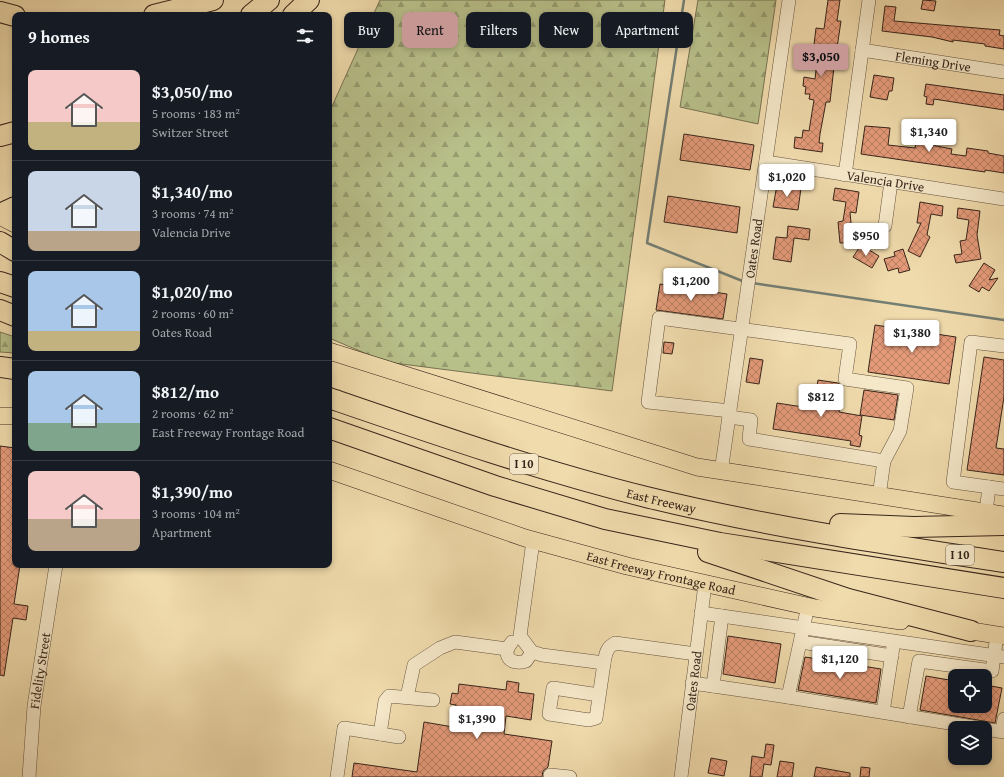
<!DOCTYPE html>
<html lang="en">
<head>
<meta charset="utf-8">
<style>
	:root { --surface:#171b24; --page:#242831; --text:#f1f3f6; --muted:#9ea1a6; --line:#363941; --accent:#c59692 }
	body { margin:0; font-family:"Gentium Book Plus",serif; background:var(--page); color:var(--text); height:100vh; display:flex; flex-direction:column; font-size:15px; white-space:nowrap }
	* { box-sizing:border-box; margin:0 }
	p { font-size:13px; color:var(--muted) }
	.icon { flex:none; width:22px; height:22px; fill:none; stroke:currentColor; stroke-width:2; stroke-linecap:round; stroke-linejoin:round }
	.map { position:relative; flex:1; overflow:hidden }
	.sheet { position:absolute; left:12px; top:12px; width:320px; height:556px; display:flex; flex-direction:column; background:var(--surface); border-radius:8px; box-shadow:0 2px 6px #0003 }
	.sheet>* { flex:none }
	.banner { position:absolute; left:344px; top:12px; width:380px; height:36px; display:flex; gap:8px }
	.controls { position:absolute; left:948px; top:669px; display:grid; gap:8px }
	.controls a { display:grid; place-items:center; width:44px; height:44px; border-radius:8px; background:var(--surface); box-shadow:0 2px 6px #0003; font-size:20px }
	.price { position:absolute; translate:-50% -34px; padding:0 9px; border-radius:4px; background:#fff; color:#222; font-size:13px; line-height:26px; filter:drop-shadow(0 1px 2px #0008) }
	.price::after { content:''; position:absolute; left:50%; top:24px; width:12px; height:9px; margin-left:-6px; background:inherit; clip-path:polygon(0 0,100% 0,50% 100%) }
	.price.on { background:var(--accent); color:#111 }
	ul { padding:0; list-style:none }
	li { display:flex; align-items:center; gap:12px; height:100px; padding:0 16px }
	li+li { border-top:1px solid var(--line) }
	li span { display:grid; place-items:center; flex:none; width:112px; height:80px; border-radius:8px; color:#555 }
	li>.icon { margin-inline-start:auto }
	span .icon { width:48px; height:48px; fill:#fffc; stroke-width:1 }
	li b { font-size:17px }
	h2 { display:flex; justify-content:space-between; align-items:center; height:48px; padding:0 16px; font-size:17px }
	.pill { padding:0 14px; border-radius:8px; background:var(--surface); box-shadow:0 2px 6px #0003; font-size:14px; line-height:36px }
	.pill.on { background:var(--accent); color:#111 }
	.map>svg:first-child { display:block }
</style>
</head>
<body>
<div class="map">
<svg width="1004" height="777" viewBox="0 0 1004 777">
	<defs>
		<pattern id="forest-firs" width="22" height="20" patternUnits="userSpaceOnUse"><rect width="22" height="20" fill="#b8c08a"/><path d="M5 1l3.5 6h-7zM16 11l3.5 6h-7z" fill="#969c70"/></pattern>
		<pattern id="building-cross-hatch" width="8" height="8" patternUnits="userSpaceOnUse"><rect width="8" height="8" fill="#e59b7a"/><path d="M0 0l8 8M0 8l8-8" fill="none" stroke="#ba7e63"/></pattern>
	</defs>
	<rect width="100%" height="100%" fill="#f0dbac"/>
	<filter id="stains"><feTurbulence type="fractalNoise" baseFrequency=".005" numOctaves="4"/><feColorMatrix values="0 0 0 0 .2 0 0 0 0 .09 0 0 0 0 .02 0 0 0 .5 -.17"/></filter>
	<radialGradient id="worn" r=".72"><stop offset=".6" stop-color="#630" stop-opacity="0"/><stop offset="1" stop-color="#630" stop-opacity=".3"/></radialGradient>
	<g fill="url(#forest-firs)" stroke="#787252">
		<path d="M380,0H665L612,391L386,362L329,338V113Z"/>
		<path d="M698,0H776L758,124L680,107Z"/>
		<path d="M0,332L15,337V353L0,352Z"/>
	</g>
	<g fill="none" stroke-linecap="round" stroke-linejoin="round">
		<g stroke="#737e74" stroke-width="2.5">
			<path d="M684,0L647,243L745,282"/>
			<path d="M752,283L1004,320"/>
		</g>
	</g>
	<g fill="url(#building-cross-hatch)" stroke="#37251b">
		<path d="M828,0H840L837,21H841L837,48L832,47L830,67H834L830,102H826L820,134L819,143H823L822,152L794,148L795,137L802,138L803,130L809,131L814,100L809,99L810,94H805L806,87L803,86L804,77L815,79L819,45H814L816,28L824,29Z"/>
		<path d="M923,0L936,1L934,11L921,9Z"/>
		<path d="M885,6L896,7L894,21L1000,30L999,35L1004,36V49L985,46V44L953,40V42L932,37L882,31Z"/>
		<path d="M874,75L894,78L892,91H889L887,100L870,97Z"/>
		<path d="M926,84L1004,95V110L934,99L933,105L926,104L927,97L924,96Z"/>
		<path d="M865,126L890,128L888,145L915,148L916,142L952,149L951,154L966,156L967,148L988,151V153L1004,156V173L985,170V172L861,154Z"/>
		<path d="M684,134L754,145L750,170L680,160Z"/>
		<path d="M777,185L801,188L798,210L773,207Z"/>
		<path d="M835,188L859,192L856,213L850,212L852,234L857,233L858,242L840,243L838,222L843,221L846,202L833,200Z"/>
		<path d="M668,196L740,207L737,233L664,222Z"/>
		<path d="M920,202L943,206L942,216L931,214L927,235L930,237L920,257L908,251L921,223H917Z"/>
		<path d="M958,208L980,211L977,235L981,259L956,263L954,255L962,254L960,241L966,240L969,220L957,218Z"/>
		<path d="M788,226L810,229L809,240L794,238L791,262L773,259L776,237L787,238Z"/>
		<path d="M861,245L879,256L872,268L853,257Z"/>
		<path d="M903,249L910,270L899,273L898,268L888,271L884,259L895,256L894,252Z"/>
		<path d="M984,263L995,270L989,280L998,278L989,291L982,287L979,292L969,286Z"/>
		<path d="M660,284L727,294L723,319L656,310Z"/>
		<path d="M875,325L956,337L949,384L868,372Z"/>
		<path d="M664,342L674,343L672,354L663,353Z"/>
		<path d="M984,357L1004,360V397L996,448L1004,449V475L967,470Z"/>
		<path d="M750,358L763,360L759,384L746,382Z"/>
		<path d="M818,380L838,383L842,386L839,412L862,416L859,435L862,436L860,447L850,445L851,441L773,429L777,403L822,410L825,394L816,392Z"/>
		<path d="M864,390L898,395L894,420L860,415Z"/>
		<path d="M0,446L15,448V565H20L14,604L28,606L26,620L13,618L4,676L0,675Z"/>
		<path d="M728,636L781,644L775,683L723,674Z"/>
		<path d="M805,657L881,669L876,703L798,690Z"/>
		<path d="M926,676L955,681V706H985V685L1002,688L995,723L920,710Z"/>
		<path d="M507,681L519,683L518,692L534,694L531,720L506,716L504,734L552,741L548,767L543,771L542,777H352L354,763L417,772L424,722L453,727L456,705L450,704L452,693L458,694L459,684L506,690Z"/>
		<path d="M766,744L774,745L771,765L764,764L762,777H750L752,756L764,758Z"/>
		<path d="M711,758L727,761L724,776L708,773Z"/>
		<path d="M780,761L794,763L792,777H777Z"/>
		<path d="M816,767L850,773V777H814Z"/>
		<path d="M861,767L870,768L869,777H860Z"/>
	</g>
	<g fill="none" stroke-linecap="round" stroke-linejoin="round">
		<g stroke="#65523f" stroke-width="14">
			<g id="minor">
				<path id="s1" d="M862,50L1004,72"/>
				<path id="s2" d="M766,162L1004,199"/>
				<path d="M845,175L869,0"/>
				<path d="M885,226L891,182"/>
				<path d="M1004,346L971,342L953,482L1004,489"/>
				<path d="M730,411L648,402L659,318L850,344L845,379L907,388L900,431L884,461"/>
				<path d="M729,417L751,420L749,439L884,461L879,496"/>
				<path id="s3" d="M721,472L789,0"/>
				<path d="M986,512L989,487"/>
				<path d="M533,541L520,636L532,652L542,655L604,663C606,653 606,648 615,643L696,654"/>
				<path d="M701,613L1004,657"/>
				<path d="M512,642C501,655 510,666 526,661L532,652"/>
				<path d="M801,642L892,656"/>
				<path d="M692,683L713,686L722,616"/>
				<path d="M713,686L788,697L808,606"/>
				<path d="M599,695L553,688L549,714L589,720L596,718L604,663"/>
				<path d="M407,697L414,665L440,648L455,642L507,649"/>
				<path d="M788,697L980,728"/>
				<path d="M883,712L893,647"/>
				<path d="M909,717L919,661L992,671L997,635"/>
				<path d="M985,729L1004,732"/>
				<path d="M1002,731L1004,719"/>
				<path d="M380,734L385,701L389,696L433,700"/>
				<path d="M550,775L570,777"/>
				<path id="s4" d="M29,777L34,706L56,565"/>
				<path d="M337,777L344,728L399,737"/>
				<path id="s5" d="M681,777L705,584"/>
			</g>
		</g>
		<g stroke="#37251b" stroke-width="18">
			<g id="major">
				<path d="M0,216L15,224"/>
				<path d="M329,351L697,467L1004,515"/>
				<path d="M0,416H15"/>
				<path id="s6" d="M329,470L525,538L627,566L815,608L901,621"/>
				<path d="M959,629L1004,636"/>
			</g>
		</g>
		<g stroke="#37251b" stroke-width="22">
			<g id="highway">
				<path d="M0,12L15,16"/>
				<path d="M154,15L213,0"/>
				<path d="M251,15L269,0"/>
				<path d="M293,15L309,0"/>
				<path d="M0,136L15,132"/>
				<path d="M0,214L15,207"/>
				<path d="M0,242L15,251"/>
				<path d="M0,282L15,287"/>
				<path d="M0,310L15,316"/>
				<path d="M0,367L15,369"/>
				<path id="s7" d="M329,398C434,434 538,470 646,497C764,526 884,544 1004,562"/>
				<path d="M329,428L495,486L605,519L720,543L1004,588"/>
				<path d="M840,524L914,527L1004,525"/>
				<path d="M708,552L848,599L971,631"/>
			</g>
		</g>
		<use href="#minor" stroke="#f5e8c9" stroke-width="13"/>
		<use href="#major" stroke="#f0dbac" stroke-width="17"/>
		<use href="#highway" stroke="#f0dbac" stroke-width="20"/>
	</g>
	<g text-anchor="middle" stroke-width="4" stroke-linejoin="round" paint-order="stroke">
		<g fill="#f5e8c9" stroke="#70604f" stroke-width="1">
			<rect x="510" y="454" width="28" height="20" rx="3"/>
			<rect x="946" y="545" width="28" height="20" rx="3"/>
		</g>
		<g font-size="12" font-weight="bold" fill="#37251b">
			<text x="524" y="468">I 10</text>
			<text x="960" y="559">I 10</text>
		</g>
		<g font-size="13" fill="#37251b" stroke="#f5e8c9">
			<text dy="5" stroke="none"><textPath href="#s1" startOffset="72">Fleming Drive</textPath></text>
			<text dy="5" stroke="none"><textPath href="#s2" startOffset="121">Valencia Drive</textPath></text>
			<text dy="5" stroke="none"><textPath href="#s3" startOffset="226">Oates Road</textPath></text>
			<text dy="5" stroke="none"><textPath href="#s7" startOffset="348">East Freeway</textPath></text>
			<text dy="5" stroke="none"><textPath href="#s6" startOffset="348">East Freeway Frontage Road</textPath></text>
			<text dy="5" stroke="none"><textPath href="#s4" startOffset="107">Fidelity Street</textPath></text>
			<text dy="5" stroke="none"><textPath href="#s5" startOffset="97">Oates Road</textPath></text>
		</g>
	</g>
	<rect width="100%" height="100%" filter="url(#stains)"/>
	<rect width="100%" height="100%" fill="url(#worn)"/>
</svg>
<div class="controls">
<a><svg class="icon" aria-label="locate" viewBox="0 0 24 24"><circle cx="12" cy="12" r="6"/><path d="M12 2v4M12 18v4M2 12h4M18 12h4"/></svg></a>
<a><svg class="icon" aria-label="layers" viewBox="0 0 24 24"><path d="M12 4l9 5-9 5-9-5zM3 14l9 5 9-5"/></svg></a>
</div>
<b class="price on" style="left:821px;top:78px">$3,050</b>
<b class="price" style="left:929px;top:153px">$1,340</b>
<b class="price" style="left:787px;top:198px">$1,020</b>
<b class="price" style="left:866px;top:257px">$950</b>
<b class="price" style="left:691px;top:302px">$1,200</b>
<b class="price" style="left:912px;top:354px">$1,380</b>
<b class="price" style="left:821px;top:418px">$812</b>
<b class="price" style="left:840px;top:680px">$1,120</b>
<b class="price" style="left:477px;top:740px">$1,390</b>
<div class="banner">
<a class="pill">Buy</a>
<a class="pill on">Rent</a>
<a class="pill">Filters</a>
<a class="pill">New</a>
<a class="pill">Apartment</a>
</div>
<section class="sheet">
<h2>9 homes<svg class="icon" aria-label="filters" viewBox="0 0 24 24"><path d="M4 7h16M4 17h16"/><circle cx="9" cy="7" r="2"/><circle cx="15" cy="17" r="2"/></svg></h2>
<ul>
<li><span style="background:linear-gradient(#f6c9c9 65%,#c2b280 0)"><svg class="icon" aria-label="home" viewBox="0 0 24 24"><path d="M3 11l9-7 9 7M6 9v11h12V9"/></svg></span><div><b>$3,050/mo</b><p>5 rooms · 183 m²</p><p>Switzer Street</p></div></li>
<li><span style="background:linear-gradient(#c9d6e8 75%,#b9a48a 0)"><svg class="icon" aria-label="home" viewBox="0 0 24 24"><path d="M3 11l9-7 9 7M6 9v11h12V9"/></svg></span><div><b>$1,340/mo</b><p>3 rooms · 74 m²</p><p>Valencia Drive</p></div></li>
<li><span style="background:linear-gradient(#a9c7e8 75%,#c2b280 0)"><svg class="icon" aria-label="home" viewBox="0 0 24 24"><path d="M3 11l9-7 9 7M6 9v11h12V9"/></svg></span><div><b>$1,020/mo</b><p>2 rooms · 60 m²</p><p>Oates Road</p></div></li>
<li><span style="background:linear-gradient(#a9c7e8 65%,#7fa58c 0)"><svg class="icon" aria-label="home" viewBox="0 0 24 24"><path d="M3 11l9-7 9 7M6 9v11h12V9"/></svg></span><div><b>$812/mo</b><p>2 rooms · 62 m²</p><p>East Freeway Frontage Road</p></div></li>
<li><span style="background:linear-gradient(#f6c9c9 60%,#b9a48a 0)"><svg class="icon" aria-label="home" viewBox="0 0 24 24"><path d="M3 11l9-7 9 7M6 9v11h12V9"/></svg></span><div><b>$1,390/mo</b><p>3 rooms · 104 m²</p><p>Apartment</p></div></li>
</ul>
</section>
</div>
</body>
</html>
